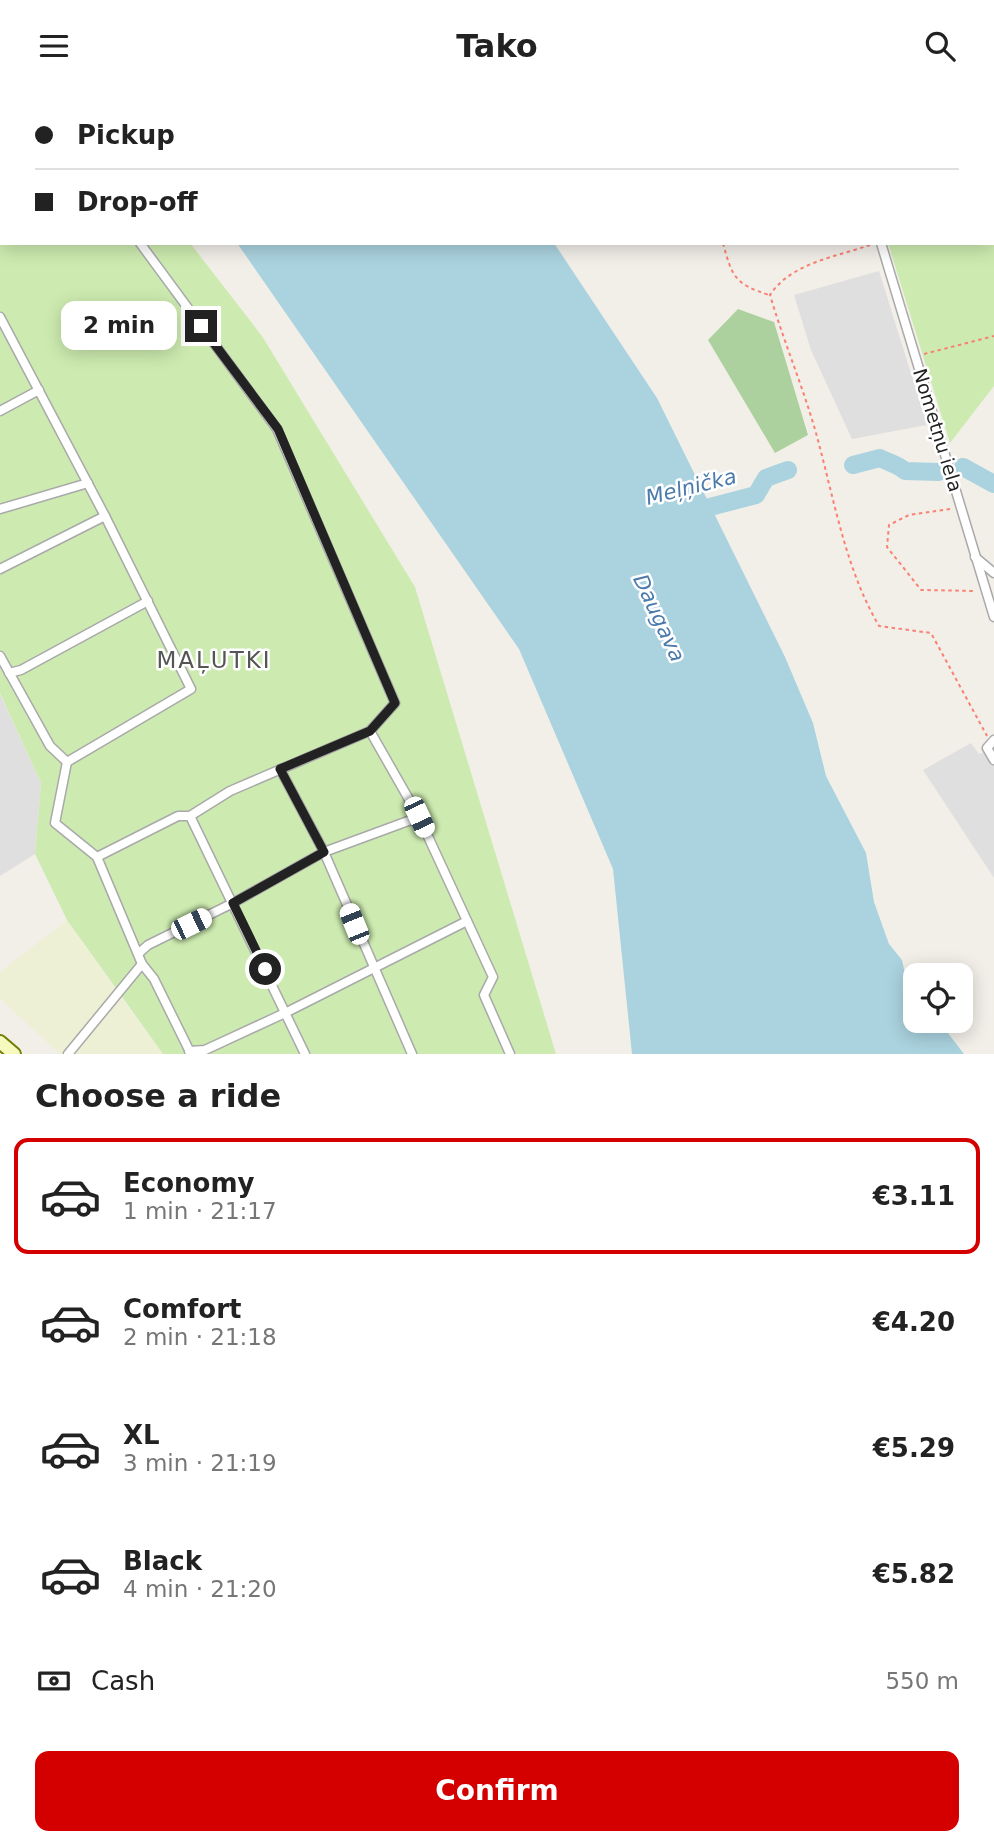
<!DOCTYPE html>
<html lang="en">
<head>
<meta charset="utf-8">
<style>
  body { margin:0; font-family:"DejaVu Sans",sans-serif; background:#f2f2f2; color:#222; height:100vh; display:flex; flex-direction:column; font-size:26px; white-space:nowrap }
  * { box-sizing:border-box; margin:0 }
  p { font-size:23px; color:#767676 }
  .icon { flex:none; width:38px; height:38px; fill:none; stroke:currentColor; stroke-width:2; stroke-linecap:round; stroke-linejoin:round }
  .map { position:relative; height:963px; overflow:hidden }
  .details { display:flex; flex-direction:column; background:#fff; flex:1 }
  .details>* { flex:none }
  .hud { position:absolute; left:0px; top:0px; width:994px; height:154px; box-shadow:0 4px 18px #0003; display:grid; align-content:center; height:154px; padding:0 35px; background:#fff }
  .fabs { position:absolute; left:903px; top:872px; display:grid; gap:14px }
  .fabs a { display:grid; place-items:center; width:70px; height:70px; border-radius:14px; background:#fff; box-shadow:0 4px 18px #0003; font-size:35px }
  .end { position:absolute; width:32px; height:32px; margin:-16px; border:9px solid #222; background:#fff; box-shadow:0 0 0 4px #fff }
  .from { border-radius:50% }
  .bubble { position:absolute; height:49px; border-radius:14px; background:#fff; box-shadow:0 4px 18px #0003; font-size:23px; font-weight:600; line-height:49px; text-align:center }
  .car { position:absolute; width:21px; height:42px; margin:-21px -10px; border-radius:9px; box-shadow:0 0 5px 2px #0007; background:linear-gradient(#fff 24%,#345 0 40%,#fff 0 76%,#345 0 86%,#fff 0) }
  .hud b { display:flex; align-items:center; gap:24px; height:66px; font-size:26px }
  .hud b+b { border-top:2px solid #e0e0e0 }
  .hud i { width:18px; height:18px; background:#222 }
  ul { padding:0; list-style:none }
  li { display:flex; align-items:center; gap:21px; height:116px; margin:0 14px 10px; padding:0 21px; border:4px solid transparent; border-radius:14px }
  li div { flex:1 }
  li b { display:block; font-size:26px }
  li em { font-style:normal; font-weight:600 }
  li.selected { border-color:#d40000 }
  li>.icon { width:63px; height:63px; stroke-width:1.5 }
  h2 { padding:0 35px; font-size:32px; line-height:84px }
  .pay { display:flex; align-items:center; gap:18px; height:77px; padding:0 35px; font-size:26px }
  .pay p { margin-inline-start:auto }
  .primary-button { display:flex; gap:14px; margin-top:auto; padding:14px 35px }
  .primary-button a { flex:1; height:80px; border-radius:14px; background:#d40000; color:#fff; font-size:28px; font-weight:600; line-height:80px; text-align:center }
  header { display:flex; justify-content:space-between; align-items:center; height:91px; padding:0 35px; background:#fff; font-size:32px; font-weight:600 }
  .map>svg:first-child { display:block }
  .residential { fill:#e0dfdf }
  .farmland { fill:#eef0d5 }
  .grass { fill:#cdebb0 }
  .forest { fill:#add19e }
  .water { fill:#aad3df }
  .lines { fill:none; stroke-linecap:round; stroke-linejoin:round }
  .river { stroke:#aad3df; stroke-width:18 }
  .street-casing { stroke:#a9a9a9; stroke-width:11 }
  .secondary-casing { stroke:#707d05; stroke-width:16 }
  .path { stroke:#fa8072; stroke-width:2; stroke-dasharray:3.5 3.5; stroke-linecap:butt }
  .street { stroke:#fff; stroke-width:8 }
  .secondary { stroke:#f7fabf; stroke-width:12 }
  .route { stroke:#222; stroke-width:9 }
  .labels { text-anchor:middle; stroke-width:5; stroke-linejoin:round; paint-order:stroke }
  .street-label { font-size:19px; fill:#222; stroke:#fff }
  .water-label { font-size:21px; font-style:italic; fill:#4a7aab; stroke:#fff }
  .quarter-label { font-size:23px; letter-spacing:2px; fill:#555; stroke:#fff }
</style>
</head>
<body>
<header><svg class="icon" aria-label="menu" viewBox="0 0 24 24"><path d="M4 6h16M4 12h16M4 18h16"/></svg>Tako<svg class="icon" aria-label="search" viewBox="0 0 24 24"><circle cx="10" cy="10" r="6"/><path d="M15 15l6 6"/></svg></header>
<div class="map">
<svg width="994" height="963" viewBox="0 0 994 963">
  <rect width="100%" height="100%" fill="#f2efe9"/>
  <!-- residential -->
  <g class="residential">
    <polygon points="879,180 927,334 852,348 811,259 794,204"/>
    <polygon points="0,603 41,692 35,763 0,785"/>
    <polygon points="971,652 979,663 994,657 994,787 923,679"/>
  </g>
  <!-- farmland -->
  <polygon class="farmland" points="67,829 120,905 163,963 60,963 0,908 0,881"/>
  <!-- grass -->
  <g class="grass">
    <polygon points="0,0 72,2 2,2 2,152 190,152 262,245 415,496 556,963 163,963 67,829 35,763 41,692 0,602"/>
    <polygon points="841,0 994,0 994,295 950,352 888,152 992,152 992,2"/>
  </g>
  <!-- forest -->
  <polygon class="forest" points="738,218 774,231 808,344 775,362 708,249"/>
  <!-- water -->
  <g class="water">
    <polygon points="131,0 456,0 456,2 132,2"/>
    <polygon points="237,152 554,152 657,307 785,566 813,632 826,685 866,762 874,811 889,853 902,869 906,888 915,900 915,929 938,929 964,963 632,963 613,778 519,558"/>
  </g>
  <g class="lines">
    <!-- river -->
    <g class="river">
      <path d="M853,374L880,367C889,372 897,373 905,380L939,381"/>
      <polyline points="963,376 994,393"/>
      <polyline points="687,422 756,404 766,387 788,379"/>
    </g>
    <!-- street casing -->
    <g class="street-casing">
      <g id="street">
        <polyline points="833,0 834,2"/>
        <polyline points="140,152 277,338 395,612 370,640 419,726 493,886 484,904 510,963"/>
        <polyline points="881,152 994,526"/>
        <polyline points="0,226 105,425 191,598 67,671"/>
        <polyline points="0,320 39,299"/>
        <polyline points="0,418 88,392"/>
        <polyline points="975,466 994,482"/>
        <polyline points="0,478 105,425"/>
        <polyline points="0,565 50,655 67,671 55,732 97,766 142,873 154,888 191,963"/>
        <polyline points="9,582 21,579 148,510"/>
        <polyline points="994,649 987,657 994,669"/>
        <polyline points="280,678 324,761 412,963"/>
        <polyline points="190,725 305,963"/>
        <polyline points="97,766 178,725 190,725 230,700 370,640"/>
        <polyline points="139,862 148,854 233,812 324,761 419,726"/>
        <polyline points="189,960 205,959 285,922 467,830"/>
        <polyline points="68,963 142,873"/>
      </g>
    </g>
    <!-- secondary casing -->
    <g class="secondary-casing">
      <polyline id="secondary" points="0,951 14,963"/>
    </g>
    <!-- path -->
    <g class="path">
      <polyline points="666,0 667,2"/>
      <polyline points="992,92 994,96"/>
      <path d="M723,152C732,186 735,193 769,204"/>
      <path d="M870,154C835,166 791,172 770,204C785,255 807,305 820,357C836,418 847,480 879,535L931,542L987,645"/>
      <polyline points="924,263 994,245"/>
      <polyline points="950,418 909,424 889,434 887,456 921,499 976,500"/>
    </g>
    <!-- street -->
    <use href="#street" class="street"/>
    <!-- secondary -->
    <use href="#secondary" class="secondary"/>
  </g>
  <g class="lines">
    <!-- route -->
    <polyline class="route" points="201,235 278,338 395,612 370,640 280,678 324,761 233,812 265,878"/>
  </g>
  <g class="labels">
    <!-- street labels -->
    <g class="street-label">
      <text transform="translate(938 339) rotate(73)" y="7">Nometņu iela</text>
    </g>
    <!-- water labels -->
    <g class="water-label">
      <text transform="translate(691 396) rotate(-14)" y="7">Meļņička</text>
      <text transform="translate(659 527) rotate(65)" y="7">Daugava</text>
    </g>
    <!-- quarter labels -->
    <g class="quarter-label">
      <text x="214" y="577">MAĻUTKI</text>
    </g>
  </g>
</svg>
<div class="fabs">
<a><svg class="icon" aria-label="locate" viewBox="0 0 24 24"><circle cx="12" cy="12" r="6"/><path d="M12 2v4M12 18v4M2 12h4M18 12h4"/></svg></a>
</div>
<i class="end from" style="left:265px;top:878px"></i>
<i class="end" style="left:201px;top:235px"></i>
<div class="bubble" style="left:61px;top:210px;width:116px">2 min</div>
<i class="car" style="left:419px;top:726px;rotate:155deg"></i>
<i class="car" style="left:191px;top:833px;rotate:64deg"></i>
<i class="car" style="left:354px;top:833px;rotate:338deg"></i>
<div class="hud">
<b><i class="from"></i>Pickup</b>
<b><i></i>Drop-off</b>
</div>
</div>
<section class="details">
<h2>Choose a ride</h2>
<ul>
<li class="selected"><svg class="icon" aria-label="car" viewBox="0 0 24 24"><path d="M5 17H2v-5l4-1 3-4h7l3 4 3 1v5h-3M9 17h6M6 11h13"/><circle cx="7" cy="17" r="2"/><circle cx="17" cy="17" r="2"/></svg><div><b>Economy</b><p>1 min · 21:17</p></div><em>€3.11</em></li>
<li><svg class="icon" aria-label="car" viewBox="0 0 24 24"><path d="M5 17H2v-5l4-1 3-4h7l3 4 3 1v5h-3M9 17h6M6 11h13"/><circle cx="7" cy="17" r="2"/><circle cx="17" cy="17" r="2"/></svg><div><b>Comfort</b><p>2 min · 21:18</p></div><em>€4.20</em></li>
<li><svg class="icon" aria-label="car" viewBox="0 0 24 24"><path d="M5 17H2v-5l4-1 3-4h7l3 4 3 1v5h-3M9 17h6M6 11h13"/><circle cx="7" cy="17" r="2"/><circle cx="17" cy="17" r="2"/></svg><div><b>XL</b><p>3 min · 21:19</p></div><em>€5.29</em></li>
<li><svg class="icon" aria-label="car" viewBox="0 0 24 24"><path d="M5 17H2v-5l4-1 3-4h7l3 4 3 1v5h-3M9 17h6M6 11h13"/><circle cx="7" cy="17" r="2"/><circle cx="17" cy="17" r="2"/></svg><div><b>Black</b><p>4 min · 21:20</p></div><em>€5.82</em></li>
</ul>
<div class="pay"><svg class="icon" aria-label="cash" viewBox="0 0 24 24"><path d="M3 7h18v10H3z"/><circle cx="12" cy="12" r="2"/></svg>Cash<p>550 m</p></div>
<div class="primary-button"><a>Confirm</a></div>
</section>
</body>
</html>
